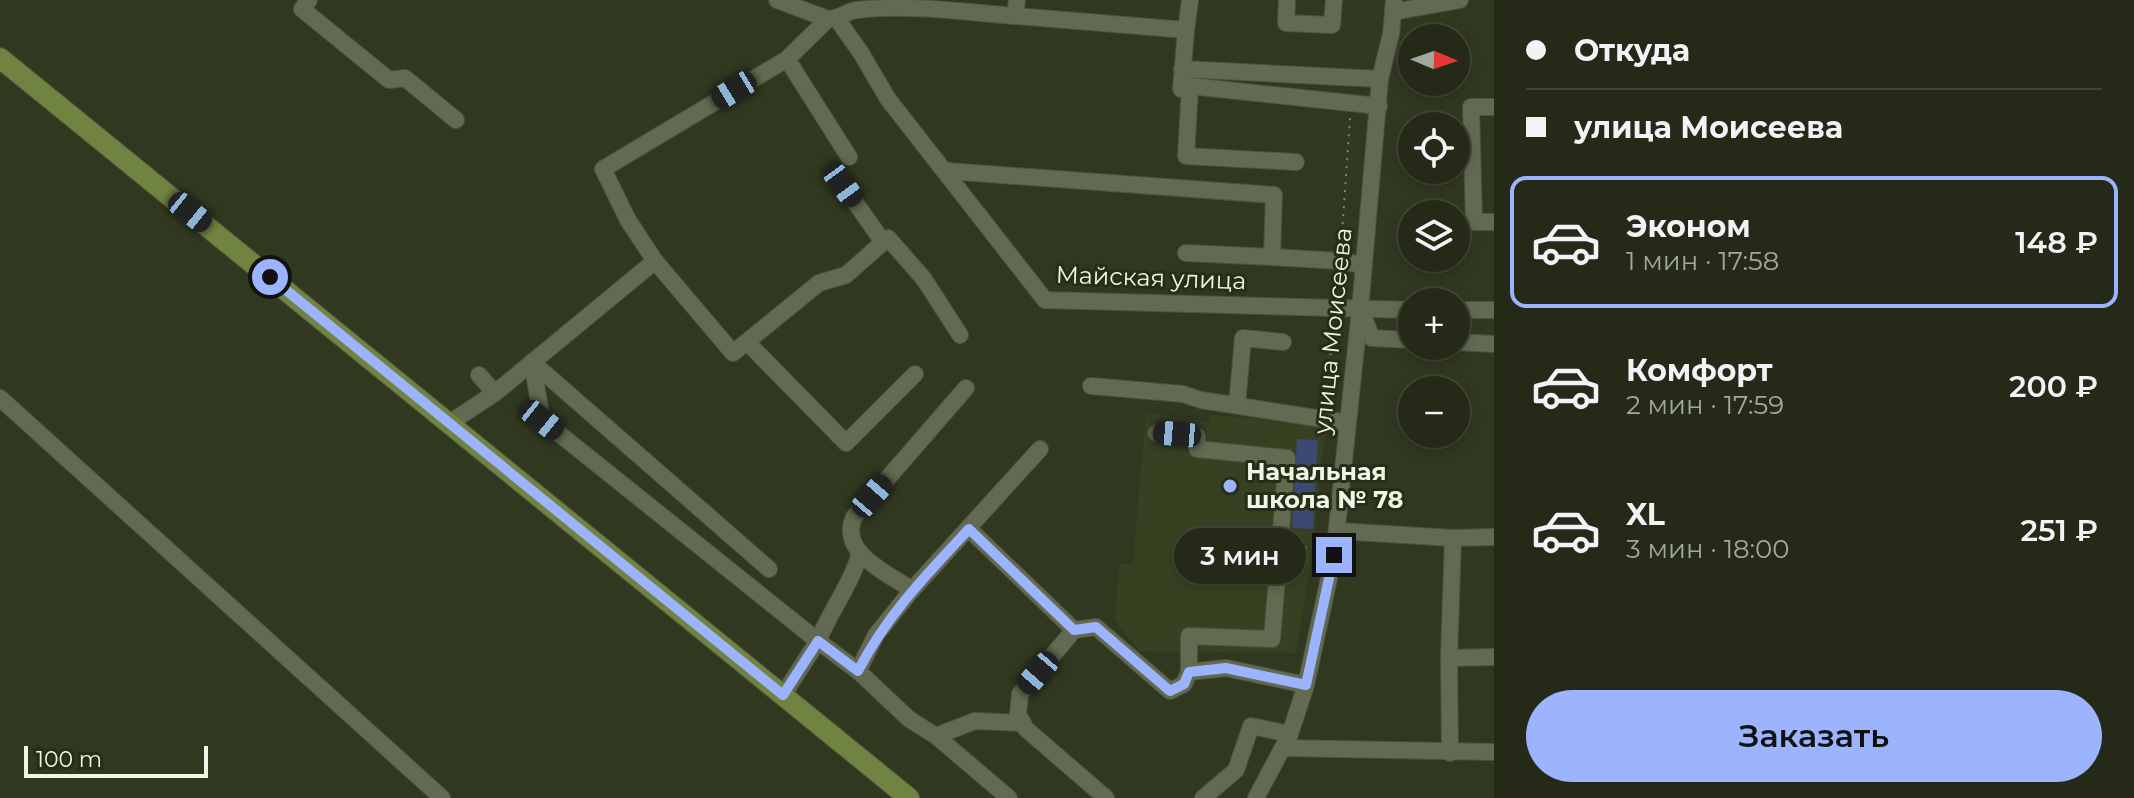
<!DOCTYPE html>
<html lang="ru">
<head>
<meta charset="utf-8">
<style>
  body { margin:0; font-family:Montserrat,sans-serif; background:#2d3221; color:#f1f3f6; height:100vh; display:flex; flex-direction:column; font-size:30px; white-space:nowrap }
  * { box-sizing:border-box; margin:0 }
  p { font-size:26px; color:#a3a7a2 }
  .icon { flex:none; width:44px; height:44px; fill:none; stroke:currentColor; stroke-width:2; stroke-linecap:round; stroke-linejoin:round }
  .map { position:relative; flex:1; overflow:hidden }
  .details { display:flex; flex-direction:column; background:#252a18; width:640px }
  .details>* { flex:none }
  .banner { display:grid; align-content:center; height:176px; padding:0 32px; background:#252a18 }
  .needle { width:52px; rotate:92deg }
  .fabs { position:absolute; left:1398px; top:24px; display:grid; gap:16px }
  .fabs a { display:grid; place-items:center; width:72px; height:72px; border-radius:50%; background:#252a18; box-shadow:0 4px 12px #0003,0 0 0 2px #424637; font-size:40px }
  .scale { position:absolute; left:24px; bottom:20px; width:184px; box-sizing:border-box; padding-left:8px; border:4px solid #f0f6e7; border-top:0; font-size:22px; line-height:28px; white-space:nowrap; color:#f0f6e7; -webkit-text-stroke:6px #272e17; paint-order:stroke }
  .end { position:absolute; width:36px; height:36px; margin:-18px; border:10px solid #9cb4fd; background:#111; box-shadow:0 0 0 4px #111 }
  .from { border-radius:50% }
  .bubble { position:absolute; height:56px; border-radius:28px; background:#252a18; box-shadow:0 4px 12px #0003,0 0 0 2px #424637; font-size:26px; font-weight:600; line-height:56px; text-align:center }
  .car { position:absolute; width:24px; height:48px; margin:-24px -12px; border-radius:10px; box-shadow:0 0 6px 2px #0007; background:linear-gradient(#222 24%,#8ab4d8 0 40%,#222 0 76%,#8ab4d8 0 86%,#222 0) }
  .banner b { display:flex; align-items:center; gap:28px; height:76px; font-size:30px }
  .banner b+b { border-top:2px solid #424637 }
  .banner i { width:20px; height:20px; background:#f1f3f6 }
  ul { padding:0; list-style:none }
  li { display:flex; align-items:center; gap:24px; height:132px; margin:0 16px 12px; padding:0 16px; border:4px solid transparent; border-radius:16px }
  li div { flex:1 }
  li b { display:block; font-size:30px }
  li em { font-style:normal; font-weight:600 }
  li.on { border-color:#9cb4fd }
  li>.icon { width:72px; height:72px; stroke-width:1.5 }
  .action { display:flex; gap:16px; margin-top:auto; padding:16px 32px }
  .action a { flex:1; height:92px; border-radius:48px; background:#9cb4fd; color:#111; font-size:32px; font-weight:600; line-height:92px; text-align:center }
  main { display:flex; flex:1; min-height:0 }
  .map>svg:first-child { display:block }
  .built { fill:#374122 }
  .green { fill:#3c4972 }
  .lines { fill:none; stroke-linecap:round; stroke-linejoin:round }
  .minor-casing { stroke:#4d533e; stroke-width:18 }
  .major-casing { stroke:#4d533e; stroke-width:22 }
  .path { stroke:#808772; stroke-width:2; stroke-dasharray:2 6; stroke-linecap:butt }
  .minor { stroke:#626b51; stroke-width:16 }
  .major { stroke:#708340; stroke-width:20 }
  .route { stroke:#9cb4fd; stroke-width:10 }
  .poi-dot { fill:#9cb4fd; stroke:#272e17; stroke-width:3 }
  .labels { text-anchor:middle; stroke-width:6; stroke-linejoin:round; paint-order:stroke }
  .street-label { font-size:24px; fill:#f0f6e7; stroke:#272e17 }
  .poi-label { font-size:24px; font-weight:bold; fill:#f0f6e7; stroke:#272e17; text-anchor:start }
</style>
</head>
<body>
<main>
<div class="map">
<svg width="1494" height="798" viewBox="0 0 1494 798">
  <rect width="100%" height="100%" fill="#313820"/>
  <!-- built -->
  <polygon class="built" points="1146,413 1209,422 1210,415 1326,424 1313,547 1296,653 1139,651 1115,619 1119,564 1133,564"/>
  <!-- green -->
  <polygon class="green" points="1297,439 1318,440 1313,529 1292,528"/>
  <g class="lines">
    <!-- minor casing -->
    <g class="minor-casing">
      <g id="minor">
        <polyline points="309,0 302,9 389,80 405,78 456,120"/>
        <path d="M777,0L828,19C839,19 847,11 857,10C909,4 963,12 1015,16"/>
        <polyline points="1017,0 1015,16 1186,30 1190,0"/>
        <polyline points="1287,0 1286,23 1332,25 1334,0"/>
        <polyline points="1393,12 1460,0"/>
        <polyline points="837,19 861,53 888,99 1045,300 1412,310"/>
        <polyline points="1186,30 1181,89 1190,86 1379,106"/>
        <polyline points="787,59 828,19"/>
        <polyline points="1182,69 1380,79"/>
        <polyline points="1190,86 1186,156 1296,162"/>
        <polyline points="1494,107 1471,107 1474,222 1494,222"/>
        <polyline points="947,171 1274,195 1272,257 1186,253"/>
        <polyline points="843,185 883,242"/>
        <polyline points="1272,257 1340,261 1364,265"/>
        <polyline points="655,261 628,220 603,169 787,59 849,157"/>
        <polyline points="1456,310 1494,310"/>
        <polyline points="1361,311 1372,338 1412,340"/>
        <polyline points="747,342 846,443 915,374"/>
        <polyline points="1456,342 1494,344"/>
        <polyline points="479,375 495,393"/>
        <polyline points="1091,386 1183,394 1201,400 1348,423"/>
        <polyline points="0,398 442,798"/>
        <polyline points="1237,405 1243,338 1283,342"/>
        <polyline points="448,424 495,393 655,261 733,353 819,283 846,275 888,238 924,279 960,335"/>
        <polyline points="1156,433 1197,436 1197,449 1287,458 1272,639 1189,636 1189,672"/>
        <polyline points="969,529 1074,630 1096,627 1170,691 1184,684 1189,672 1226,668 1306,685"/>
        <polyline points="1338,531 1453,538 1494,537"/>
        <path d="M860,553C851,585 830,611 818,641L858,671L876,635L912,590L1040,449"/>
        <polyline points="769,569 532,362 542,420 818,641 783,695"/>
        <path d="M912,590C888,573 838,553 854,517L966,388"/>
        <polyline points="1074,630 1020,694 1018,714 1026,729 1106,798"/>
        <polyline points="1449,658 1494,657"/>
        <polyline points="858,671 909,719 936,736 1009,798"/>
        <polyline points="936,736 975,721 1023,723"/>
        <polyline points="1284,748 1494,752"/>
        <polyline points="1450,753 1449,658 1453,538"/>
        <polyline points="1203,798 1236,770 1251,726 1290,734"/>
        <polyline points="1256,798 1290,734 1306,685 1334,555 1360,310 1380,79 1391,34 1394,0"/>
      </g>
    </g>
    <!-- major casing -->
    <g class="major-casing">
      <polyline id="major" points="0,58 909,798"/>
    </g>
    <!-- path -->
    <g class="path">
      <polyline points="1341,248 1350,118"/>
      <polyline points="1336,291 1338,274"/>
      <polyline points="1327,403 1333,322"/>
      <polyline points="1294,541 1308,547 1294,549"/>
    </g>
    <!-- minor -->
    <use href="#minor" class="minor"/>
    <!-- major -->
    <use href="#major" class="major"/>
  </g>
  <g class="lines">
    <!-- route -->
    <path class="route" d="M270,277L783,695L818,641L858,671C887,615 926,575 969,529L1074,630L1096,627L1170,691L1184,684L1189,672L1226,668L1306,685L1334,555"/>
  </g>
  <!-- markers -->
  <circle class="poi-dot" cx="1230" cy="486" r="8"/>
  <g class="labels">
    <!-- street labels -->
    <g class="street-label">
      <text transform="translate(1151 278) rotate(2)" y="8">Майская улица</text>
      <text transform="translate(1333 331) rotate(-84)" y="8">улица Моисеева</text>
    </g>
    <!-- poi labels -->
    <g class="poi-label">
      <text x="1246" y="480">Начальная<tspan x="1246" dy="28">школа № 78</tspan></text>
    </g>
  </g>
</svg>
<div class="fabs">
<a><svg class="needle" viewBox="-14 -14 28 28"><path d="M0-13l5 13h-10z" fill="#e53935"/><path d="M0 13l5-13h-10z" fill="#a3a7a2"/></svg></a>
<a><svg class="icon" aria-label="locate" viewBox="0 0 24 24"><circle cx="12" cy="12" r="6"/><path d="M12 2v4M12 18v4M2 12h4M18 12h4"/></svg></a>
<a><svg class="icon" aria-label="layers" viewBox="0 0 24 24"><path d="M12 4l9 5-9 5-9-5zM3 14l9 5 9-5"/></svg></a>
<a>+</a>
<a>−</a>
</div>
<div class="scale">100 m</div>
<i class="end from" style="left:270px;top:277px"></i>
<i class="end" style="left:1334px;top:555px"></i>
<div class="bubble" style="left:1174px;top:528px;width:132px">3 мин</div>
<i class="car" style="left:734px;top:90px;rotate:239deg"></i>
<i class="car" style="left:843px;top:185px;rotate:144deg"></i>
<i class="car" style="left:190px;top:212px;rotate:129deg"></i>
<i class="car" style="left:542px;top:420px;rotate:129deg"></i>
<i class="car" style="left:1177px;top:434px;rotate:275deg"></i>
<i class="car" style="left:872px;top:496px;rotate:41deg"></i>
<i class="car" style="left:1038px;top:673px;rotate:221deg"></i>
</div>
<section class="details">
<div class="banner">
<b><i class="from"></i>Откуда</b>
<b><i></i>улица Моисеева</b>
</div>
<ul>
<li class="on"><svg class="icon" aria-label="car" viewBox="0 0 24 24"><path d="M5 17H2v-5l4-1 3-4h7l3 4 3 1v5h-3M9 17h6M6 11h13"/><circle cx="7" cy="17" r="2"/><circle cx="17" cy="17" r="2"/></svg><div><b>Эконом</b><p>1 мин · 17:58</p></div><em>148 ₽</em></li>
<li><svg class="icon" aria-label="car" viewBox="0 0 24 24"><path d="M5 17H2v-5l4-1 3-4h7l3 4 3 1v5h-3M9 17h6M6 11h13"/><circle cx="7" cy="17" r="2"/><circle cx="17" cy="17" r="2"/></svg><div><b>Комфорт</b><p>2 мин · 17:59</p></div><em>200 ₽</em></li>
<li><svg class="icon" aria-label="car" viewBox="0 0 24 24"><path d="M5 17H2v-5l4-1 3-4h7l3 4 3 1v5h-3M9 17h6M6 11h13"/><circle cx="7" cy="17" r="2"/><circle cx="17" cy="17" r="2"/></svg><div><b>XL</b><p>3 мин · 18:00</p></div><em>251 ₽</em></li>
</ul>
<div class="action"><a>Заказать</a></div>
</section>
</main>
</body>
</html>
